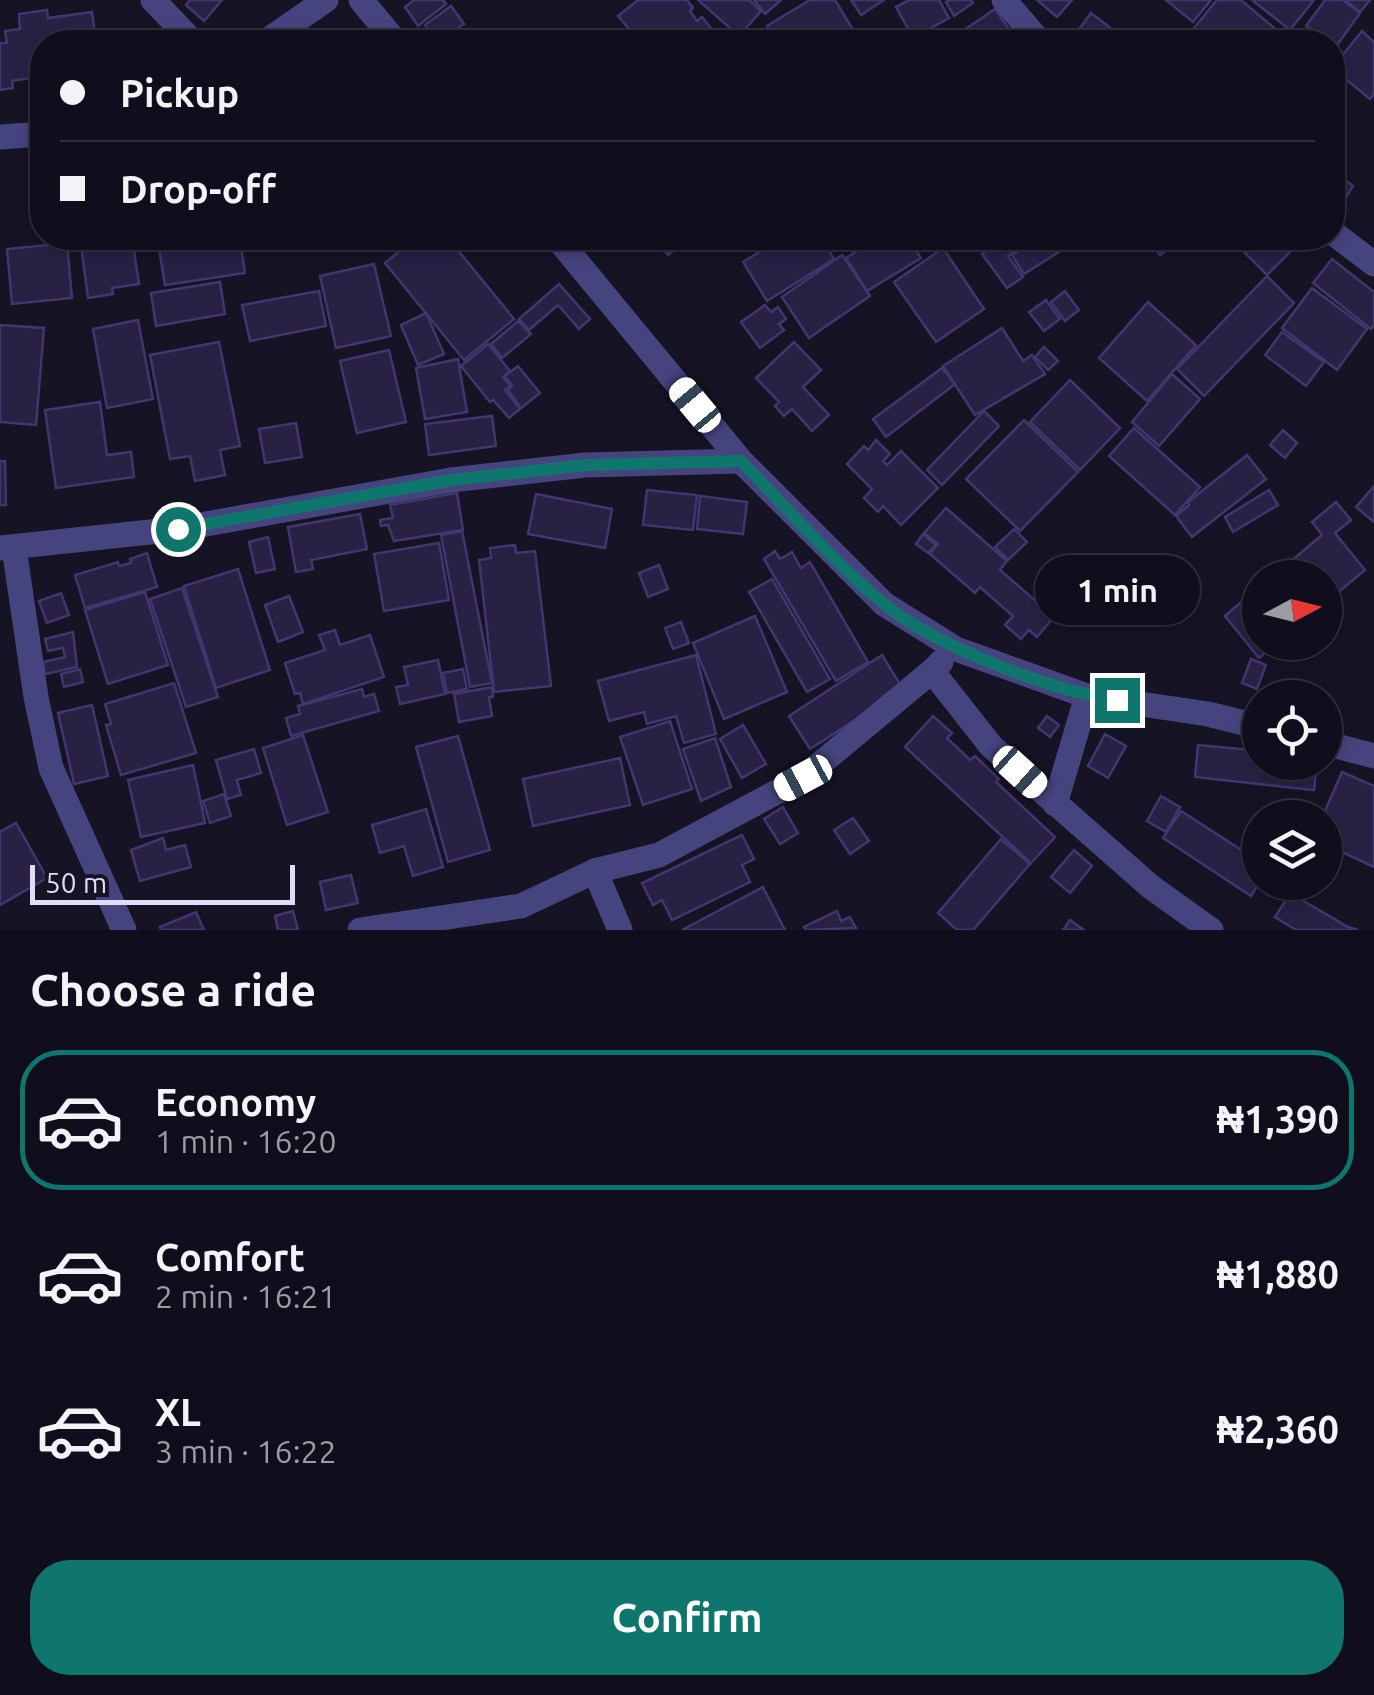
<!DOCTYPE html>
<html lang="en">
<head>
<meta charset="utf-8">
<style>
  body { margin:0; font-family:Ubuntu,sans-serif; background:#1e1c29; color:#f1f3f6; height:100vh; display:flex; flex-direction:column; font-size:38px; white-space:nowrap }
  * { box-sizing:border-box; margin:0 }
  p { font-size:32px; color:#9c9ca3 }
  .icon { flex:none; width:55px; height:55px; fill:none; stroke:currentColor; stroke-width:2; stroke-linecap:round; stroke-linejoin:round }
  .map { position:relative; height:930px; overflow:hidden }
  .panel { display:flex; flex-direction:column; background:#100e1c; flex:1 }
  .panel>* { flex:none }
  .top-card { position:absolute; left:30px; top:30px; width:1315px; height:220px; border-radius:40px; box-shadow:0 5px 15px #0003,0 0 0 2px #302e3b; display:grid; align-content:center; height:220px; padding:0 30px; background:#100e1c }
  .needle { width:65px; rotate:83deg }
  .controls { position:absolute; left:1242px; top:560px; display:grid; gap:20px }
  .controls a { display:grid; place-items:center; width:100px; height:100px; border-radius:50%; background:#100e1c; box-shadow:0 5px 15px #0003,0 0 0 2px #302e3b; font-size:50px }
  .scale { position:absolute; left:30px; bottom:25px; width:265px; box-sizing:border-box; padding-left:10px; border:5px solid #dfdcfa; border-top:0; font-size:28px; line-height:35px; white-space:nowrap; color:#dfdcfa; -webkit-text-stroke:8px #161325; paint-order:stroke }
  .end { position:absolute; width:45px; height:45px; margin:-22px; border:12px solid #0f766e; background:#fff; box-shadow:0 0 0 5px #fff }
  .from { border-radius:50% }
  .bubble { position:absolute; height:70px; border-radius:35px; background:#100e1c; box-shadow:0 5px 15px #0003,0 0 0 2px #302e3b; font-size:32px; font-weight:600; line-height:70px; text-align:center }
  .car { position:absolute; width:30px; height:60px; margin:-30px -15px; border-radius:12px; box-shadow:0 0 8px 2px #0007; background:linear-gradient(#fff 24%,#345 0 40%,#fff 0 76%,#345 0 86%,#fff 0) }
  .top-card b { display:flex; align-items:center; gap:35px; height:95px; font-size:38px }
  .top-card b+b { border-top:2px solid #302e3b }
  .top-card i { width:25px; height:25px; background:#f1f3f6 }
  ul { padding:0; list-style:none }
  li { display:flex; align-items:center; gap:30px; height:140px; margin:0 20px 15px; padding:0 10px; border:5px solid transparent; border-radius:40px }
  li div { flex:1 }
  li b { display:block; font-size:38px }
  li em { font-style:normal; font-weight:600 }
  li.on { border-color:#0f766e }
  li>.icon { width:90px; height:90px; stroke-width:1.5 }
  h2 { padding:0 30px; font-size:45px; line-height:120px }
  .action { display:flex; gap:20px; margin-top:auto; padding:20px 30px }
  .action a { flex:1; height:115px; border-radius:40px; background:#0f766e; color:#fff; font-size:40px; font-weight:600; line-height:115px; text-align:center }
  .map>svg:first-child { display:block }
  .building { fill:#282144; stroke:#41366d; stroke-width:2.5 }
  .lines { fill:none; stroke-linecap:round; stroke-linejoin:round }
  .minor { stroke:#46447e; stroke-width:25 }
  .route { stroke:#0f766e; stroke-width:12 }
</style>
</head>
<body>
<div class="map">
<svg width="1374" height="930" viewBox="0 0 1374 930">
  <rect width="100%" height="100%" fill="#161325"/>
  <!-- building -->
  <g class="building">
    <polygon points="190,0 222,0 204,21 186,5"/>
    <polygon points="414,0 443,0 446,4 418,26 405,7"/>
    <polygon points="638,0 687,0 693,8 690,11 697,21 702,17 722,42 640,42 618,16"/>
    <polygon points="698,0 749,0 761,11 739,36"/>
    <polygon points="754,0 781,0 765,14"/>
    <polygon points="810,0 835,0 852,28 826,42 777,42 767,26"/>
    <polygon points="851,0 884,0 861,15"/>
    <polygon points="909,0 939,0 949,18 913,38 896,7"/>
    <polygon points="950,0 971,0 973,3 954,16 946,2"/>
    <polygon points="1037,0 1072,0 1057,17"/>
    <polygon points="1166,0 1211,0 1193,22"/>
    <polygon points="1217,0 1241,0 1286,38 1282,42 1201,42 1190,33"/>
    <polygon points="1252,0 1314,0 1290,30"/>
    <polygon points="1325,0 1343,0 1360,13 1335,48 1332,42 1306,26"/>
    <polygon points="1345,0 1370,0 1360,12"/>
    <polygon points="451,6 464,24 458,28 469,42 438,42 425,25"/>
    <polygon points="995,9 1018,42 968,42 961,32"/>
    <polygon points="47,10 48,18 92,12 95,34 117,31 119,38 124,37 125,42 42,42 42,76 12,81 13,88 0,90 0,43 7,43 5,31 20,29 19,14"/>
    <polygon points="1091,13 1126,40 1124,42 1099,42 1080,28"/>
    <polygon points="1362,31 1374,42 1374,94 1370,99 1332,68"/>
    <polygon points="42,150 42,196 36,197 31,151"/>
    <polygon points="1340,176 1353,186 1345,199 1332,190"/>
    <polygon points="80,238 132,238 139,284 112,288 113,294 88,298"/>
    <polygon points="149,238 175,238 151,245"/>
    <polygon points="192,238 240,238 245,273 165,285 158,243"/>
    <polygon points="416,238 448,238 514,319 464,360 385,263"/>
    <polygon points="653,238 690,238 668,255"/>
    <polygon points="782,238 821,238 834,259 767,301 743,262"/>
    <polygon points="878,238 908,238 921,258 867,291 846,258"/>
    <polygon points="1041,238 1070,238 1073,243 1024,274 1012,255"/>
    <polygon points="1146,238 1183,238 1160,255"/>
    <polygon points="1242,238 1275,238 1290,252 1267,275 1236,244"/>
    <polygon points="1005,239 1014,252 1008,256 1023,277 1007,288 982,254"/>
    <polygon points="67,243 72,298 12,304 7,249"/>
    <polygon points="943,248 984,309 936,342 894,282"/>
    <polygon points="842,255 870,296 809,338 782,297"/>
    <polygon points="1332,259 1374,292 1374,325 1371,329 1313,283"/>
    <polygon points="374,264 391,336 336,348 320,276"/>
    <polygon points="1267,276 1294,303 1204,396 1177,369"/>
    <polygon points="220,282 225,314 156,326 151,293"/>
    <polygon points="559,284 590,319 579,329 558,305 529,330 519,319"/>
    <polygon points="1312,288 1367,329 1337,370 1282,328"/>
    <polygon points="319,291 326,326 250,341 242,305"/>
    <polygon points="1065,291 1079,310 1065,321 1051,302"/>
    <polygon points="1046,300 1060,319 1044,331 1029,312"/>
    <polygon points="1148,302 1196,345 1147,401 1099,358"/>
    <polygon points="765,305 771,312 778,307 786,319 779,324 784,330 760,348 741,322"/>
    <polygon points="426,313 444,354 418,365 401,325"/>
    <polygon points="138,320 153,399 107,408 93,329"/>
    <polygon points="518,321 531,334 502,358 491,344"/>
    <polygon points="0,325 44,328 36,425 0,422"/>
    <polygon points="1002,328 1023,361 1032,355 1045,374 975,415 943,366"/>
    <polygon points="1282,332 1324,362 1306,386 1265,355"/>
    <polygon points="219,342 240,446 220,450 225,475 195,481 190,456 170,459 150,355"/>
    <polygon points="794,342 821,370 803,387 829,415 812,431 792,409 784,416 775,406 779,402 756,378"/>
    <polygon points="488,344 510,371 503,377 510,386 505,390 520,409 509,418 493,400 490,402 461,366"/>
    <polygon points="1044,347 1058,361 1048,370 1035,357"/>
    <polygon points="389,350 406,422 357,433 340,361"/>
    <polygon points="458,359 467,412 425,419 416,368"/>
    <polygon points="518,366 540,393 521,408 508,390 512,386 505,376"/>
    <polygon points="942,368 955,384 886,437 873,419"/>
    <polygon points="1172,374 1200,399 1159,446 1132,422"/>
    <polygon points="1070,380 1120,428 1080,470 1030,422"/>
    <polygon points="100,402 107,455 131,452 134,477 56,488 45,410"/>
    <polygon points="984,411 999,426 942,485 927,470"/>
    <polygon points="492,416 496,446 429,455 425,424"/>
    <polygon points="1024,420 1078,472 1020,531 966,479"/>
    <polygon points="296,423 302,457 265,463 259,429"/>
    <polygon points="1134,428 1200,487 1175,515 1109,456"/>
    <polygon points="1283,430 1297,443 1285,458 1270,445"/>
    <polygon points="876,440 890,454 883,461 887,465 901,451 938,488 901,525 883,506 878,512 864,498 872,489 847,464 864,446 868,450"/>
    <polygon points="1247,455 1266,479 1192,537 1176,516 1189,505 1188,502"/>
    <polygon points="0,461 5,461 6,505 0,505"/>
    <polygon points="1374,486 1374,522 1356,507"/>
    <polygon points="647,490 697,495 693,530 643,525"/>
    <polygon points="1269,490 1278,505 1233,532 1225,517"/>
    <polygon points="457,493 463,530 394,541 388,525 381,526 380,520 393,518 390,505"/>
    <polygon points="536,494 612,509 605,548 528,534"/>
    <polygon points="700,496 747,502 743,534 697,529"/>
    <polygon points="1336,502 1351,520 1335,533 1365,570 1325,603 1325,578 1271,578 1322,535 1312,522"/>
    <polygon points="946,508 1007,561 1000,570 1054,617 1037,637 1029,630 1021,639 1005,625 1013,616 980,587 975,593 930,554 938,544 924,533"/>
    <polygon points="360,514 367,549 311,560 313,569 296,572 288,527"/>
    <polygon points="1014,529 1027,542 1008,560 995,547"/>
    <polygon points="462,531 492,683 470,687 441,535"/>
    <polygon points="923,534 936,545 928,553 916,544"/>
    <polygon points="268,537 275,569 256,573 249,542"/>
    <polygon points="439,543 449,600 384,611 374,554"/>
    <polygon points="515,545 516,553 535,551 551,686 494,692 479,560 491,558 490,548"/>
    <polygon points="775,551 780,559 792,552 801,568 810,562 868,662 836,681 764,559"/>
    <polygon points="147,553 157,587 85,608 75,575 118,562 119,566 131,563 130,559"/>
    <polygon points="659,565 668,589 648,597 639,573"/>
    <polygon points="238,569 270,670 216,688 184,586"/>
    <polygon points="772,579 830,679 807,692 749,592"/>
    <polygon points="1260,586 1260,642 1278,642 1259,658 1225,616"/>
    <polygon points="182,588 218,697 186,707 150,599"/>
    <polygon points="145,592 168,665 108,684 85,610"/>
    <polygon points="61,593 69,615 47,623 39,601"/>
    <polygon points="289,596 303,632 278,642 265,605"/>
    <polygon points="755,616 787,692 724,719 693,643"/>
    <polygon points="681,622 689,643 673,649 665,628"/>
    <polygon points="335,630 340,645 370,635 384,677 303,704 300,693 295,694 285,663 325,650 319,635"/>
    <polygon points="73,632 77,667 45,674 43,662 65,657 63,648 48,651 45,639"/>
    <polygon points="696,655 716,734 684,743 676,716 647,724 644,712 609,721 598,681"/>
    <polygon points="882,655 903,689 810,749 789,716"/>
    <polygon points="1251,659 1266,665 1257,689 1242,683"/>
    <polygon points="438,660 445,694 400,704 396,687 408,685 404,667"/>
    <polygon points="80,669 83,682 64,687 61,674"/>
    <polygon points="463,669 467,689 447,693 443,673"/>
    <polygon points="174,683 196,753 121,775 106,725 111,724 105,704"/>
    <polygon points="492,687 493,697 489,697 492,716 459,722 454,694"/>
    <polygon points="362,689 364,697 374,694 379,711 291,736 286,718 300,714 298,706"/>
    <polygon points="92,705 108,776 74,784 58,713"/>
    <polygon points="933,716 952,733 947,738 970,760 975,756 999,779 996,782 1055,837 1031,863 905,747"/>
    <polygon points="1047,716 1059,725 1050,737 1038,728"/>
    <polygon points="670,721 692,789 643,805 620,737"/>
    <polygon points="743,725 766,764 742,778 720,739"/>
    <polygon points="1105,734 1126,746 1108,778 1088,766"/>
    <polygon points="303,735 328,812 287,825 263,748"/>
    <polygon points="458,736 490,850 448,862 416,747"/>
    <polygon points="715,738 731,787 701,801 683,749"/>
    <polygon points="1198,745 1260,751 1260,762 1317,762 1314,790 1195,777"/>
    <polygon points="254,749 261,773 237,780 241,795 227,799 216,760"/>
    <polygon points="620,758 630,805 533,826 523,779"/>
    <polygon points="193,765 205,823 141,837 128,780"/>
    <polygon points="1342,772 1374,786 1374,867 1325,844 1325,818 1322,818"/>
    <polygon points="224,794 231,816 210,823 203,801"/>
    <polygon points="1161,796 1180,807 1166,832 1147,821"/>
    <polygon points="783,807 798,833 780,844 764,819"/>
    <polygon points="426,809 443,867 413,876 404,846 380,853 372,825"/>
    <polygon points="1181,811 1260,862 1260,882 1251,896 1163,838"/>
    <polygon points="853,818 869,841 850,854 834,830"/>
    <polygon points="16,823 47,878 0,905 0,832"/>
    <polygon points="742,835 754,859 742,865 750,882 672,920 662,900 653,905 642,883"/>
    <polygon points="163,838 166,850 185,845 191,867 140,881 131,850"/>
    <polygon points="1001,839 1030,864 973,930 957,930 938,913"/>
    <polygon points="1074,850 1092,866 1070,893 1051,877"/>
    <polygon points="351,875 358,903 326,910 320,882"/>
    <polygon points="763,887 785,930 682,930"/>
    <polygon points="1290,893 1348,927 1358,930 1296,930 1275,917"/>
    <polygon points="293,911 298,930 278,930 275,916"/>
    <polygon points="837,911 841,921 850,917 856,928 806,930 804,927"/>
    <polygon points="196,912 204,930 161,930 160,927"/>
    <polygon points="1070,920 1084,930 1063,930"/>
  </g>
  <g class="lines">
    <!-- minor -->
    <g class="minor">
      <polyline points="153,0 193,42"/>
      <polyline points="361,0 396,42"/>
      <polyline points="1004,0 1040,42"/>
      <polyline points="265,42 326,0"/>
      <polyline points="0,137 42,134"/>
      <polyline points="1332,232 1374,264"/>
      <polyline points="557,238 741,461 884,604 956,649 1087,696 1208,714 1260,727"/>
      <polyline points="0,548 178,529 451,480 585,465 741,461"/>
      <polyline points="14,548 36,697 51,768 124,930"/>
      <polyline points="941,662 932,671 991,746 1020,772 1151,887 1211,930"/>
      <polyline points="1325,743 1374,756"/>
      <polyline points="1055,804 1087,696"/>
      <polyline points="595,871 620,930"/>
      <polyline points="360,930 521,906 595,871 659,855 803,778 932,671"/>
    </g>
  </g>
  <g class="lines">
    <!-- route -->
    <path class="route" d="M178,529L451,480L586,465L741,461C786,507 834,563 883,603C937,647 1049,690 1117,700"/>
  </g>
</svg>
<div class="controls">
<a><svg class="needle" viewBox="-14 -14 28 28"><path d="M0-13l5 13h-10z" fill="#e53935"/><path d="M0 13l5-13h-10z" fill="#9c9ca3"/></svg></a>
<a><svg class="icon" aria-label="locate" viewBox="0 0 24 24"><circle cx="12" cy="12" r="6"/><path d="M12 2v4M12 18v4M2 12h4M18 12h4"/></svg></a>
<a><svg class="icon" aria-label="layers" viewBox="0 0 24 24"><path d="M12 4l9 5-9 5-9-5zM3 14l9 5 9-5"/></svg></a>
</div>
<div class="scale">50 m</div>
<i class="end from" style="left:178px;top:529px"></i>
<i class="end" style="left:1117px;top:700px"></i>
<div class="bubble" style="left:1035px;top:555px;width:165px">1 min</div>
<i class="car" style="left:695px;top:405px;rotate:320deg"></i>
<i class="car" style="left:1020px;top:772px;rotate:132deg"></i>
<i class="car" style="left:803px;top:778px;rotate:242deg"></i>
<div class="top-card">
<b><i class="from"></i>Pickup</b>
<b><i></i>Drop-off</b>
</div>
</div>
<section class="panel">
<h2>Choose a ride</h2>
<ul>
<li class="on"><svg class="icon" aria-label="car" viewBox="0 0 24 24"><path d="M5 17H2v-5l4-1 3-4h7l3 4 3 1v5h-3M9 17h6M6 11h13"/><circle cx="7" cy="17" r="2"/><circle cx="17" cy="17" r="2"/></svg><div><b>Economy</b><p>1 min · 16:20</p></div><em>₦1,390</em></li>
<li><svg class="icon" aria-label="car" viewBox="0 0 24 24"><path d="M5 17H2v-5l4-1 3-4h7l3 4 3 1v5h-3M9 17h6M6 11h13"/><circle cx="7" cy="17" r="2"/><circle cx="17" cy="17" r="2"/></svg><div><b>Comfort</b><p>2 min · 16:21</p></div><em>₦1,880</em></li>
<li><svg class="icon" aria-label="car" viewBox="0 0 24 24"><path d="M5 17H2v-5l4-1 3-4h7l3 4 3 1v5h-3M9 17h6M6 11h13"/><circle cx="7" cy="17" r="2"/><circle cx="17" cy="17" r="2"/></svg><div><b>XL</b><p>3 min · 16:22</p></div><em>₦2,360</em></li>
</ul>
<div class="action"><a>Confirm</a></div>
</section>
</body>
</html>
